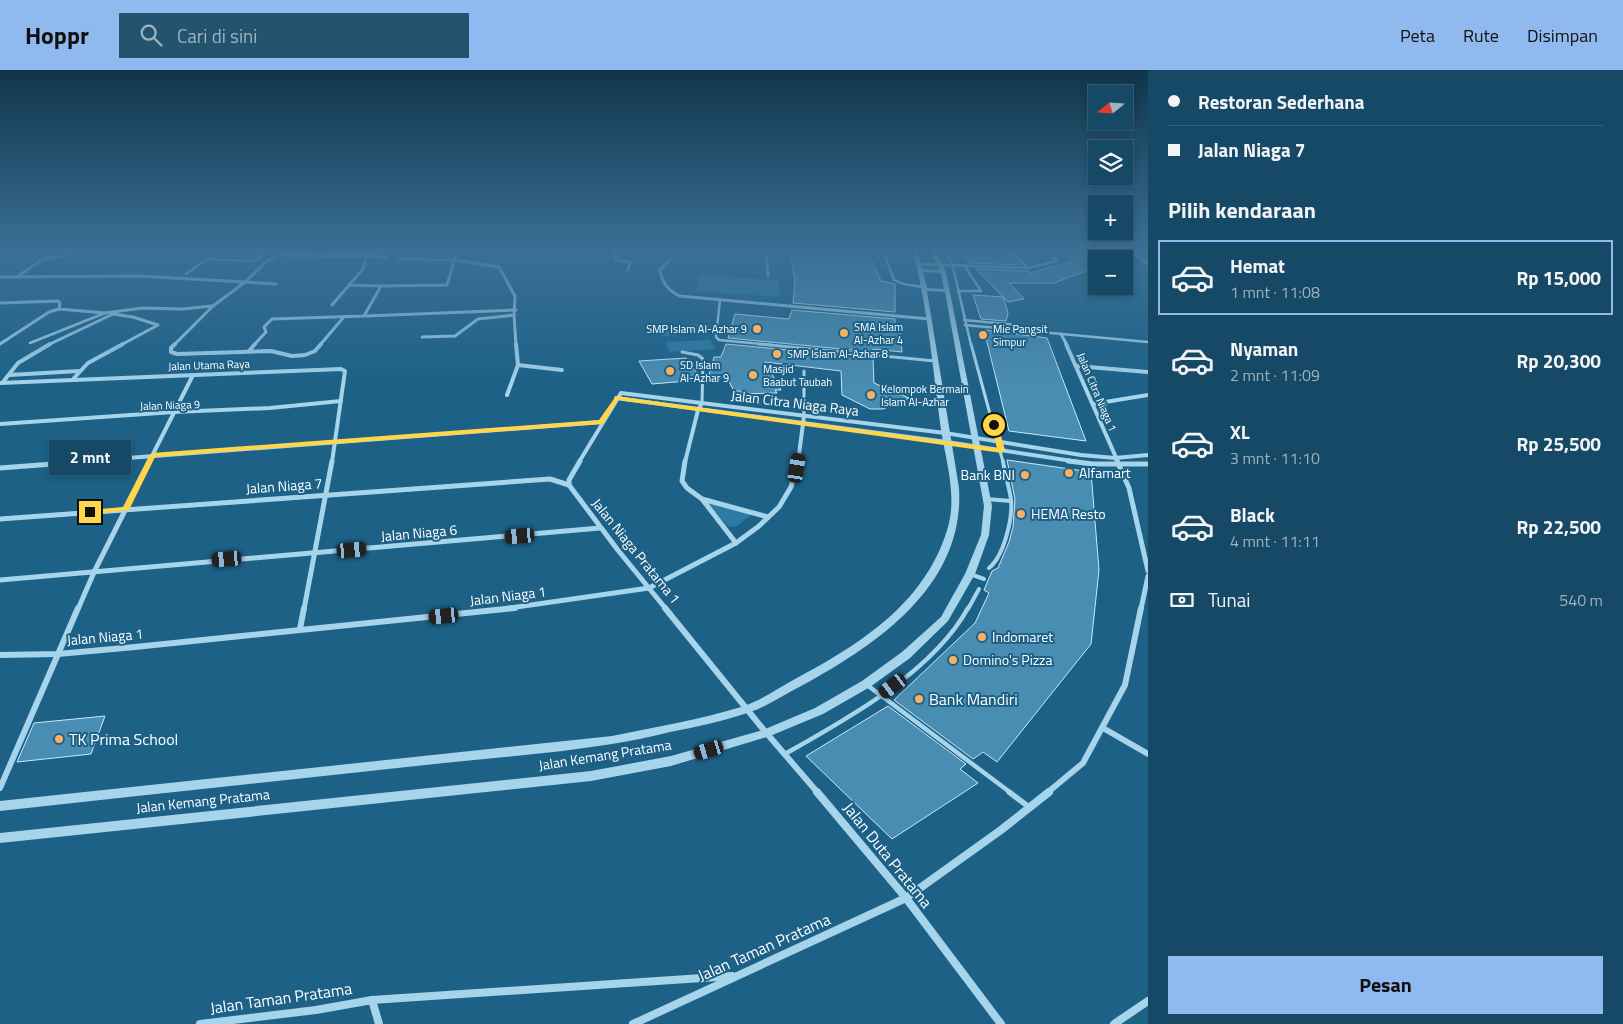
<!DOCTYPE html>
<html lang="id">
<head>
<meta charset="utf-8">
<style>
  body { margin:0; font-family:"Titillium Web",sans-serif; background:#23536e; color:#f1f3f6; height:100vh; display:flex; flex-direction:column; font-size:19px; white-space:nowrap }
  * { box-sizing:border-box; margin:0 }
  p { font-size:16px; color:#9eb2bf }
  .icon { flex:none; width:28px; height:28px; fill:none; stroke:currentColor; stroke-width:2; stroke-linecap:round; stroke-linejoin:round }
  .map { position:relative; flex:1; overflow:hidden }
  .panel { display:flex; flex-direction:column; background:#164965; width:475px }
  .panel>* { flex:none }
  .hud { display:grid; align-content:center; height:110px; padding:0 20px; background:#164965 }
  .needle { width:32px; rotate:252deg }
  .tools { position:absolute; left:1088px; top:15px; display:grid; gap:10px }
  .tools a { display:grid; place-items:center; width:45px; height:45px; border-radius:0px; background:#164965; box-shadow:0 2px 8px #0003,0 0 0 1px #356179; font-size:25px }
  .end { position:absolute; width:22px; height:22px; margin:-11px; border:6px solid #ffd54a; background:#111; box-shadow:0 0 0 2px #111 }
  .from { border-radius:50% }
  .bubble { position:absolute; height:35px; border-radius:0px; background:#164965; box-shadow:0 2px 8px #0003,0 0 0 1px #356179; font-size:16px; font-weight:700; line-height:35px; text-align:center }
  .car { position:absolute; width:15px; height:30px; margin:-15px -8px; border-radius:6px; box-shadow:0 0 4px 1px #0007; background:linear-gradient(#222 24%,#8ab4d8 0 40%,#222 0 76%,#8ab4d8 0 86%,#222 0) }
  .hud b { display:flex; align-items:center; gap:18px; height:48px; font-size:19px }
  .hud b+b { border-top:1px solid #356179 }
  .hud i { width:12px; height:12px; background:#f1f3f6 }
  ul { padding:0; list-style:none }
  li { display:flex; align-items:center; gap:15px; height:75px; margin:0 10px 8px; padding:0 10px; border:2px solid transparent; border-radius:0px }
  li div { flex:1 }
  li b { display:block; font-size:19px }
  li em { font-style:normal; font-weight:700 }
  li.active { border-color:#90b9f0 }
  li>.icon { width:45px; height:45px; stroke-width:1.5 }
  h2 { padding:0 20px; font-size:22px; line-height:60px }
  .pay { display:flex; align-items:center; gap:12px; height:55px; padding:0 20px; font-size:19px }
  .pay p { margin-inline-start:auto }
  .primary-button { display:flex; gap:10px; margin-top:auto; padding:10px 20px }
  .primary-button a { flex:1; height:58px; border-radius:0px; background:#90b9f0; color:#111; font-size:20px; font-weight:700; line-height:58px; text-align:center }
  header { display:flex; align-items:center; gap:30px; box-sizing:border-box; height:70px; padding:0 25px; background:#90b9f0; color:#111 }
  header strong { font-size:24px }
  nav { display:flex; gap:28px; margin-inline-start:auto; font-size:18px }
  .search { width:350px; height:45px; background:#23536e; display:flex; align-items:center; gap:12px; box-sizing:border-box; padding:0 18px; border-radius:0px; color:#9eb2bf; font-size:19px }
  main { display:flex; flex:1; min-height:0 }
  .map>svg:first-child { display:block }
  .green { fill:#2d7ba3 }
  .building { fill:#4a8db2; stroke:#cae9f8 }
  .lines { fill:none; stroke-linecap:round; stroke-linejoin:round }
  .service-far4 { stroke:#a5d4eb; stroke-width:2.5 }
  .service-far3 { stroke:#a5d4eb; stroke-width:3 }
  .service-far2 { stroke:#a5d4eb; stroke-width:4 }
  .service-far1 { stroke:#a5d4eb; stroke-width:4.5 }
  .service { stroke:#a5d4eb; stroke-width:5.5 }
  .minor-far4 { stroke:#a5d4eb; stroke-width:3 }
  .minor-far3 { stroke:#a5d4eb; stroke-width:4 }
  .minor-far2 { stroke:#a5d4eb; stroke-width:5 }
  .minor-far1 { stroke:#a5d4eb; stroke-width:6 }
  .minor { stroke:#a5d4eb; stroke-width:8 }
  .tertiary { fill:#a5d4eb; fill-rule:evenodd }
  .route { fill:#ffd54a }
  .poi-dot { fill:#fbaf63; stroke:#1d6187; stroke-width:2 }
  .labels { text-anchor:middle; stroke-width:4; stroke-linejoin:round; paint-order:stroke }
  .far-poi-label { font-size:11px; fill:#fff; stroke:#1d6187; text-anchor:start }
  .far-street-label { font-size:11px; fill:#fff; stroke:#1d6187 }
  .street-label { font-size:14px; fill:#fff; stroke:#1d6187 }
  .poi-label { font-size:14px; fill:#fff; stroke:#1d6187; text-anchor:start }
  .near-poi-label { font-size:16px; fill:#fff; stroke:#1d6187; text-anchor:start }
  .near-street-label { font-size:16px; fill:#fff; stroke:#1d6187 }
</style>
</head>
<body>
<header>
<strong>Hoppr</strong>
<div class="search"><svg class="icon" aria-label="search" viewBox="0 0 24 24"><circle cx="10" cy="10" r="6"/><path d="M15 15l6 6"/></svg>Cari di sini</div>
<nav><a>Peta</a><a>Rute</a><a>Disimpan</a></nav>
</header>
<main>
<div class="map">
<svg width="1148" height="954" viewBox="0 0 1148 954">
  <rect width="100%" height="100%" fill="#1d6187"/>
  <!-- green -->
  <g class="green">
    <polygon points="699,205 779,210 780,227 696,221"/>
    <polygon points="700,254 705,264 662,266 657,257"/>
    <polygon points="710,270 715,279 670,282 665,272"/>
    <polygon points="710,433 752,444 737,456 729,457 707,436"/>
  </g>
  <!-- building -->
  <g class="building">
    <polygon points="789,181 864,181 866,187 870,187 881,211 895,214 895,242 793,233 795,210"/>
    <polygon points="959,181 1007,181 1020,195 969,193"/>
    <polygon points="1060,181 1083,181 1096,189 1096,197 1054,213 1009,213 1024,229 1008,232 1003,227 1008,243 1006,251 981,249 973,225 1003,227 976,199 1028,201 1030,203 1074,191"/>
    <polygon points="792,240 895,249 895,255 900,256 902,282 873,279 873,282 728,268 735,244 789,249"/>
    <polygon points="984,260 1047,268 1086,371 1009,361"/>
    <polygon points="726,274 873,288 874,313 909,328 883,339 870,339 842,325 841,301 765,292 781,320 775,320 777,323 742,324 740,321 734,321 727,308 708,309 714,287 721,287"/>
    <polygon points="686,288 699,306 699,310 652,314 639,291"/>
    <polygon points="1007,390 1091,402 1099,500 1091,574 997,692 983,682 973,689 894,630 975,553 989,523 984,520 992,501 998,498 1009,472 1013,457 1015,429"/>
    <polygon points="888,636 966,694 960,699 978,713 892,769 806,686"/>
    <polygon points="105,646 91,684 17,692 34,653"/>
  </g>
  <g class="lines">
    <!-- service-far4 -->
    <g class="service-far4">
      <polyline points="225,181 267,183"/>
      <polyline points="327,181 333,184 432,181"/>
      <polyline points="766,181 768,206"/>
      <polyline points="883,181 894,210 904,214 923,217"/>
      <polyline points="945,181 952,193 971,275"/>
      <polyline points="206,189 253,191 266,183"/>
      <polyline points="399,189 455,190"/>
      <polyline points="919,194 1028,198 1010,181"/>
      <polyline points="1028,198 1057,191 1046,181"/>
      <polyline points="186,204 218,181"/>
      <polyline points="958,221 981,221 965,197"/>
      <polyline points="720,230 716,267 719,270 772,275"/>
      <polyline points="964,250 1017,255"/>
      <polyline points="965,255 1148,272"/>
      <polyline points="30,273 105,243"/>
    </g>
    <!-- service-far3 -->
    <g class="service-far3">
      <polyline points="759,274 935,291"/>
      <polyline points="971,274 1003,392"/>
      <polyline points="682,282 698,285 703,289 702,333"/>
      <polyline points="804,301 804,346"/>
    </g>
    <!-- service-far2 -->
    <g class="service-far2">
      <polyline points="986,429 1011,431"/>
      <path d="M989,498C1004,486 1013,448 1011,429C1009,417 1005,404 1003,391"/>
      <polyline points="970,504 984,509"/>
      <polyline points="968,539 979,519"/>
    </g>
    <!-- service-far1 -->
    <g class="service-far1">
      <polyline points="867,615 1011,723"/>
      <path d="M785,684C847,649 933,602 968,538"/>
    </g>
    <!-- service -->
    <polyline class="service" points="1009,722 1029,737"/>
    <!-- minor-far4 -->
    <g class="minor-far4">
      <polyline points="614,181 616,190 630,192 628,200"/>
      <path d="M673,181V186L660,200C662,213 668,221 680,226L929,249"/>
      <polyline points="1124,181 1148,182"/>
      <polyline points="1132,182 1148,194"/>
      <polyline points="280,185 386,187"/>
      <polyline points="18,206 43,189 64,186 72,181"/>
      <polyline points="0,207 139,206 245,212"/>
      <polyline points="276,214 245,212 267,191 287,181"/>
      <polyline points="349,215 381,216"/>
      <polyline points="0,233 58,231 60,233 59,239"/>
      <polyline points="332,235 363,199 366,190"/>
      <polyline points="514,245 516,275"/>
      <polyline points="366,246 516,240"/>
      <polyline points="1061,264 1067,275"/>
      <polyline points="422,267 455,266 478,249 514,245 515,226 499,197 455,190"/>
      <polyline points="0,274 49,242 59,239 105,243 143,238 183,239 212,236"/>
      <polyline points="48,275 113,244 133,247 158,255 121,275"/>
      <polyline points="174,275 213,236 245,212"/>
      <polyline points="254,275 266,262 264,257 272,249 364,246 381,216 447,215 457,181"/>
      <polyline points="320,275 343,248"/>
    </g>
    <!-- minor-far3 -->
    <g class="minor-far3">
      <polyline points="175,274 171,278 171,282 177,284 271,281 292,286 305,285 315,281 321,274"/>
      <polyline points="516,274 518,295 562,300"/>
      <polyline points="1066,274 1118,392"/>
      <polyline points="249,281 255,274"/>
      <polyline points="1077,296 1148,302"/>
      <polyline points="9,305 79,301"/>
      <polyline points="74,308 88,293 123,274"/>
      <polyline points="3,312 18,293 50,274"/>
      <polyline points="0,313 341,299 345,301 332,392"/>
      <polyline points="507,325 518,295"/>
      <polyline points="616,328 947,372 1079,392"/>
      <polyline points="1093,334 1148,325"/>
      <polyline points="0,354 174,342 270,338 341,331"/>
      <polyline points="75,392 602,352"/>
      <polyline points="149,392 193,305"/>
      <polyline points="579,392 621,323 945,363 1081,385 1115,388 1148,385"/>
      <polyline points="685,392 698,340 702,333"/>
      <polyline points="798,392 804,346"/>
    </g>
    <!-- minor-far2 -->
    <g class="minor-far2">
      <polyline points="580,391 569,410 569,415 617,479 666,539"/>
      <polyline points="685,391 682,411 687,418 702,429 736,473"/>
      <polyline points="1068,391 1093,394 1148,394"/>
      <polyline points="1117,391 1129,418 1148,501"/>
      <polyline points="0,398 92,391"/>
      <polyline points="702,429 768,447"/>
      <polyline points="0,449 550,409 569,415"/>
      <polyline points="0,510 600,458"/>
      <polyline points="78,539 95,500 150,391"/>
      <polyline points="304,539 332,391"/>
      <polyline points="503,539 649,518 736,473 759,456 779,437 791,417 798,391"/>
      <polyline points="1141,539 1148,506"/>
    </g>
    <!-- minor-far1 -->
    <g class="minor-far1">
      <polyline points="665,538 763,659 818,723"/>
      <polyline points="300,559 304,538"/>
      <polyline points="0,585 58,584 135,577 515,538"/>
      <polyline points="1103,658 1148,684"/>
      <polyline points="0,718 78,538"/>
      <polyline points="1047,723 1083,693 1125,615 1141,538"/>
    </g>
    <!-- minor -->
    <g class="minor">
      <polyline points="817,722 906,828 1001,954"/>
      <polyline points="372,930 379,954"/>
      <polyline points="200,954 316,940 372,930 732,906"/>
      <polyline points="633,954 906,828 1001,760 1049,722"/>
      <polyline points="1114,954 1148,931"/>
    </g>
    <!-- tertiary -->
    <path class="tertiary" d="M913,181H917L922,199L940,200L931,181H936L946,202L992,436L989,465L975,504L948,551L910,588L870,617L823,644L770,666L671,696L591,711L0,773V763L591,701L671,686L763,660L815,638L862,611L902,582L941,547L965,504L981,465L984,436L945,222L927,221L959,418C965,515 878,574 803,615C785,624 768,636 750,642C724,651 697,657 670,662C651,667 631,671 612,674C557,683 500,687 444,693C296,709 148,725 0,741V731L612,666C655,657 699,650 741,637C760,631 777,619 795,609C861,574 929,531 949,453C956,423 946,390 941,360C933,300 928,240 913,181ZM923,202L941,203L944,219L927,218Z"/>
  </g>
  <!-- sky -->
  <linearGradient id="sky" x2="0" y2="1"><stop stop-color="#10354a"/><stop offset="0.57" stop-color="#3a7096"/><stop offset="1" stop-color="#3a7096" stop-opacity="0"/></linearGradient>
  <rect width="1148" height="315" fill="url(#sky)"/>
  <!-- route -->
  <polygon class="route" points="616,326 997,378 991,355 994,353 998,355 1005,380 1002,383 618,330 604,353 602,354 155,387 129,440 90,445 86,442 90,440 123,437 149,386 152,383 599,350"/>
  <!-- markers -->
  <g class="poi-dot">
    <circle cx="757" cy="259" r="5"/>
    <circle cx="844" cy="263" r="5"/>
    <circle cx="983" cy="265" r="5"/>
    <circle cx="777" cy="284" r="5"/>
    <circle cx="670" cy="301" r="5"/>
    <circle cx="753" cy="305" r="5"/>
    <circle cx="871" cy="325" r="5"/>
    <circle cx="1069" cy="403" r="5"/>
    <circle cx="1025" cy="405" r="5"/>
    <circle cx="1021" cy="444" r="5"/>
    <circle cx="982" cy="567" r="5"/>
    <circle cx="953" cy="590" r="5"/>
    <circle cx="919" cy="629" r="5"/>
    <circle cx="59" cy="669" r="5"/>
  </g>
  <g class="labels">
    <!-- far-poi labels -->
    <g class="far-poi-label">
      <text x="854" y="261">SMA Islam<tspan x="854" dy="13">Al-Azhar 4</tspan></text>
      <text x="747" y="263" text-anchor="end">SMP Islam Al-Azhar 9</text>
      <text x="993" y="263">Mie Pangsit<tspan x="993" dy="13">Simpur</tspan></text>
      <text x="787" y="288">SMP Islam Al-Azhar 8</text>
      <text x="680" y="299">SD Islam<tspan x="680" dy="13">Al-Azhar 9</tspan></text>
      <text x="763" y="303">Masjid<tspan x="763" dy="13">Baabut Taubah</tspan></text>
      <text x="881" y="323">Kelompok Bermain<tspan x="881" dy="13">Islam Al-Azhar</tspan></text>
    </g>
    <!-- far-street labels -->
    <g class="far-street-label">
      <text transform="translate(209 295) rotate(-2)" y="4">Jalan Utama Raya</text>
      <text transform="translate(1097 322) rotate(67)" y="4">Jalan Citra Niaga 1</text>
      <text transform="translate(170 335) rotate(-2)" y="4">Jalan Niaga 9</text>
    </g>
    <!-- street labels -->
    <g class="street-label">
      <text transform="translate(795 333) rotate(7)" y="5">Jalan Citra Niaga Raya</text>
      <text transform="translate(284 416) rotate(-4)" y="5">Jalan Niaga 7</text>
      <text transform="translate(419 463) rotate(-5)" y="5">Jalan Niaga 6</text>
      <text transform="translate(636 481) rotate(51)" y="5">Jalan Niaga Pratama 1</text>
      <text transform="translate(508 526) rotate(-7)" y="5">Jalan Niaga 1</text>
      <text transform="translate(105 567) rotate(-5)" y="5">Jalan Niaga 1</text>
      <text transform="translate(605 685) rotate(-9)" y="5">Jalan Kemang Pratama</text>
      <text transform="translate(203 731) rotate(-6)" y="5">Jalan Kemang Pratama</text>
    </g>
    <!-- poi labels -->
    <g class="poi-label">
      <text x="1079" y="408">Alfamart</text>
      <text x="1015" y="410" text-anchor="end">Bank BNI</text>
      <text x="1031" y="449">HEMA Resto</text>
      <text x="992" y="572">Indomaret</text>
      <text x="963" y="595">Domino's Pizza</text>
    </g>
    <!-- near-poi labels -->
    <g class="near-poi-label">
      <text x="929" y="635">Bank Mandiri</text>
      <text x="69" y="675">TK Prima School</text>
    </g>
    <!-- near-street labels -->
    <g class="near-street-label">
      <text transform="translate(888 785) rotate(51)" y="6">Jalan Duta Pratama</text>
      <text transform="translate(764 877) rotate(-24)" y="6">Jalan Taman Pratama</text>
      <text transform="translate(281 928) rotate(-8)" y="6">Jalan Taman Pratama</text>
    </g>
  </g>
</svg>
<div class="tools">
<a><svg class="needle" viewBox="-14 -14 28 28"><path d="M0-13l5 13h-10z" fill="#e53935"/><path d="M0 13l5-13h-10z" fill="#9eb2bf"/></svg></a>
<a><svg class="icon" aria-label="layers" viewBox="0 0 24 24"><path d="M12 4l9 5-9 5-9-5zM3 14l9 5 9-5"/></svg></a>
<a>+</a>
<a>−</a>
</div>
<i class="end from" style="left:994px;top:355px"></i>
<i class="end" style="left:90px;top:442px"></i>
<div class="bubble" style="left:49px;top:370px;width:82px">2 mnt</div>
<i class="car" style="left:797px;top:398px;rotate:9deg"></i>
<i class="car" style="left:520px;top:466px;rotate:265deg"></i>
<i class="car" style="left:352px;top:480px;rotate:85deg"></i>
<i class="car" style="left:227px;top:489px;rotate:265deg"></i>
<i class="car" style="left:444px;top:546px;rotate:264deg"></i>
<i class="car" style="left:893px;top:616px;rotate:233deg"></i>
<i class="car" style="left:709px;top:680px;rotate:253deg"></i>
</div>
<section class="panel">
<div class="hud">
<b><i class="from"></i>Restoran Sederhana</b>
<b><i></i>Jalan Niaga 7</b>
</div>
<h2>Pilih kendaraan</h2>
<ul>
<li class="active"><svg class="icon" aria-label="car" viewBox="0 0 24 24"><path d="M5 17H2v-5l4-1 3-4h7l3 4 3 1v5h-3M9 17h6M6 11h13"/><circle cx="7" cy="17" r="2"/><circle cx="17" cy="17" r="2"/></svg><div><b>Hemat</b><p>1 mnt · 11:08</p></div><em>Rp 15,000</em></li>
<li><svg class="icon" aria-label="car" viewBox="0 0 24 24"><path d="M5 17H2v-5l4-1 3-4h7l3 4 3 1v5h-3M9 17h6M6 11h13"/><circle cx="7" cy="17" r="2"/><circle cx="17" cy="17" r="2"/></svg><div><b>Nyaman</b><p>2 mnt · 11:09</p></div><em>Rp 20,300</em></li>
<li><svg class="icon" aria-label="car" viewBox="0 0 24 24"><path d="M5 17H2v-5l4-1 3-4h7l3 4 3 1v5h-3M9 17h6M6 11h13"/><circle cx="7" cy="17" r="2"/><circle cx="17" cy="17" r="2"/></svg><div><b>XL</b><p>3 mnt · 11:10</p></div><em>Rp 25,500</em></li>
<li><svg class="icon" aria-label="car" viewBox="0 0 24 24"><path d="M5 17H2v-5l4-1 3-4h7l3 4 3 1v5h-3M9 17h6M6 11h13"/><circle cx="7" cy="17" r="2"/><circle cx="17" cy="17" r="2"/></svg><div><b>Black</b><p>4 mnt · 11:11</p></div><em>Rp 22,500</em></li>
</ul>
<div class="pay"><svg class="icon" aria-label="cash" viewBox="0 0 24 24"><path d="M3 7h18v10H3z"/><circle cx="12" cy="12" r="2"/></svg>Tunai<p>540 m</p></div>
<div class="primary-button"><a>Pesan</a></div>
</section>
</main>
</body>
</html>
